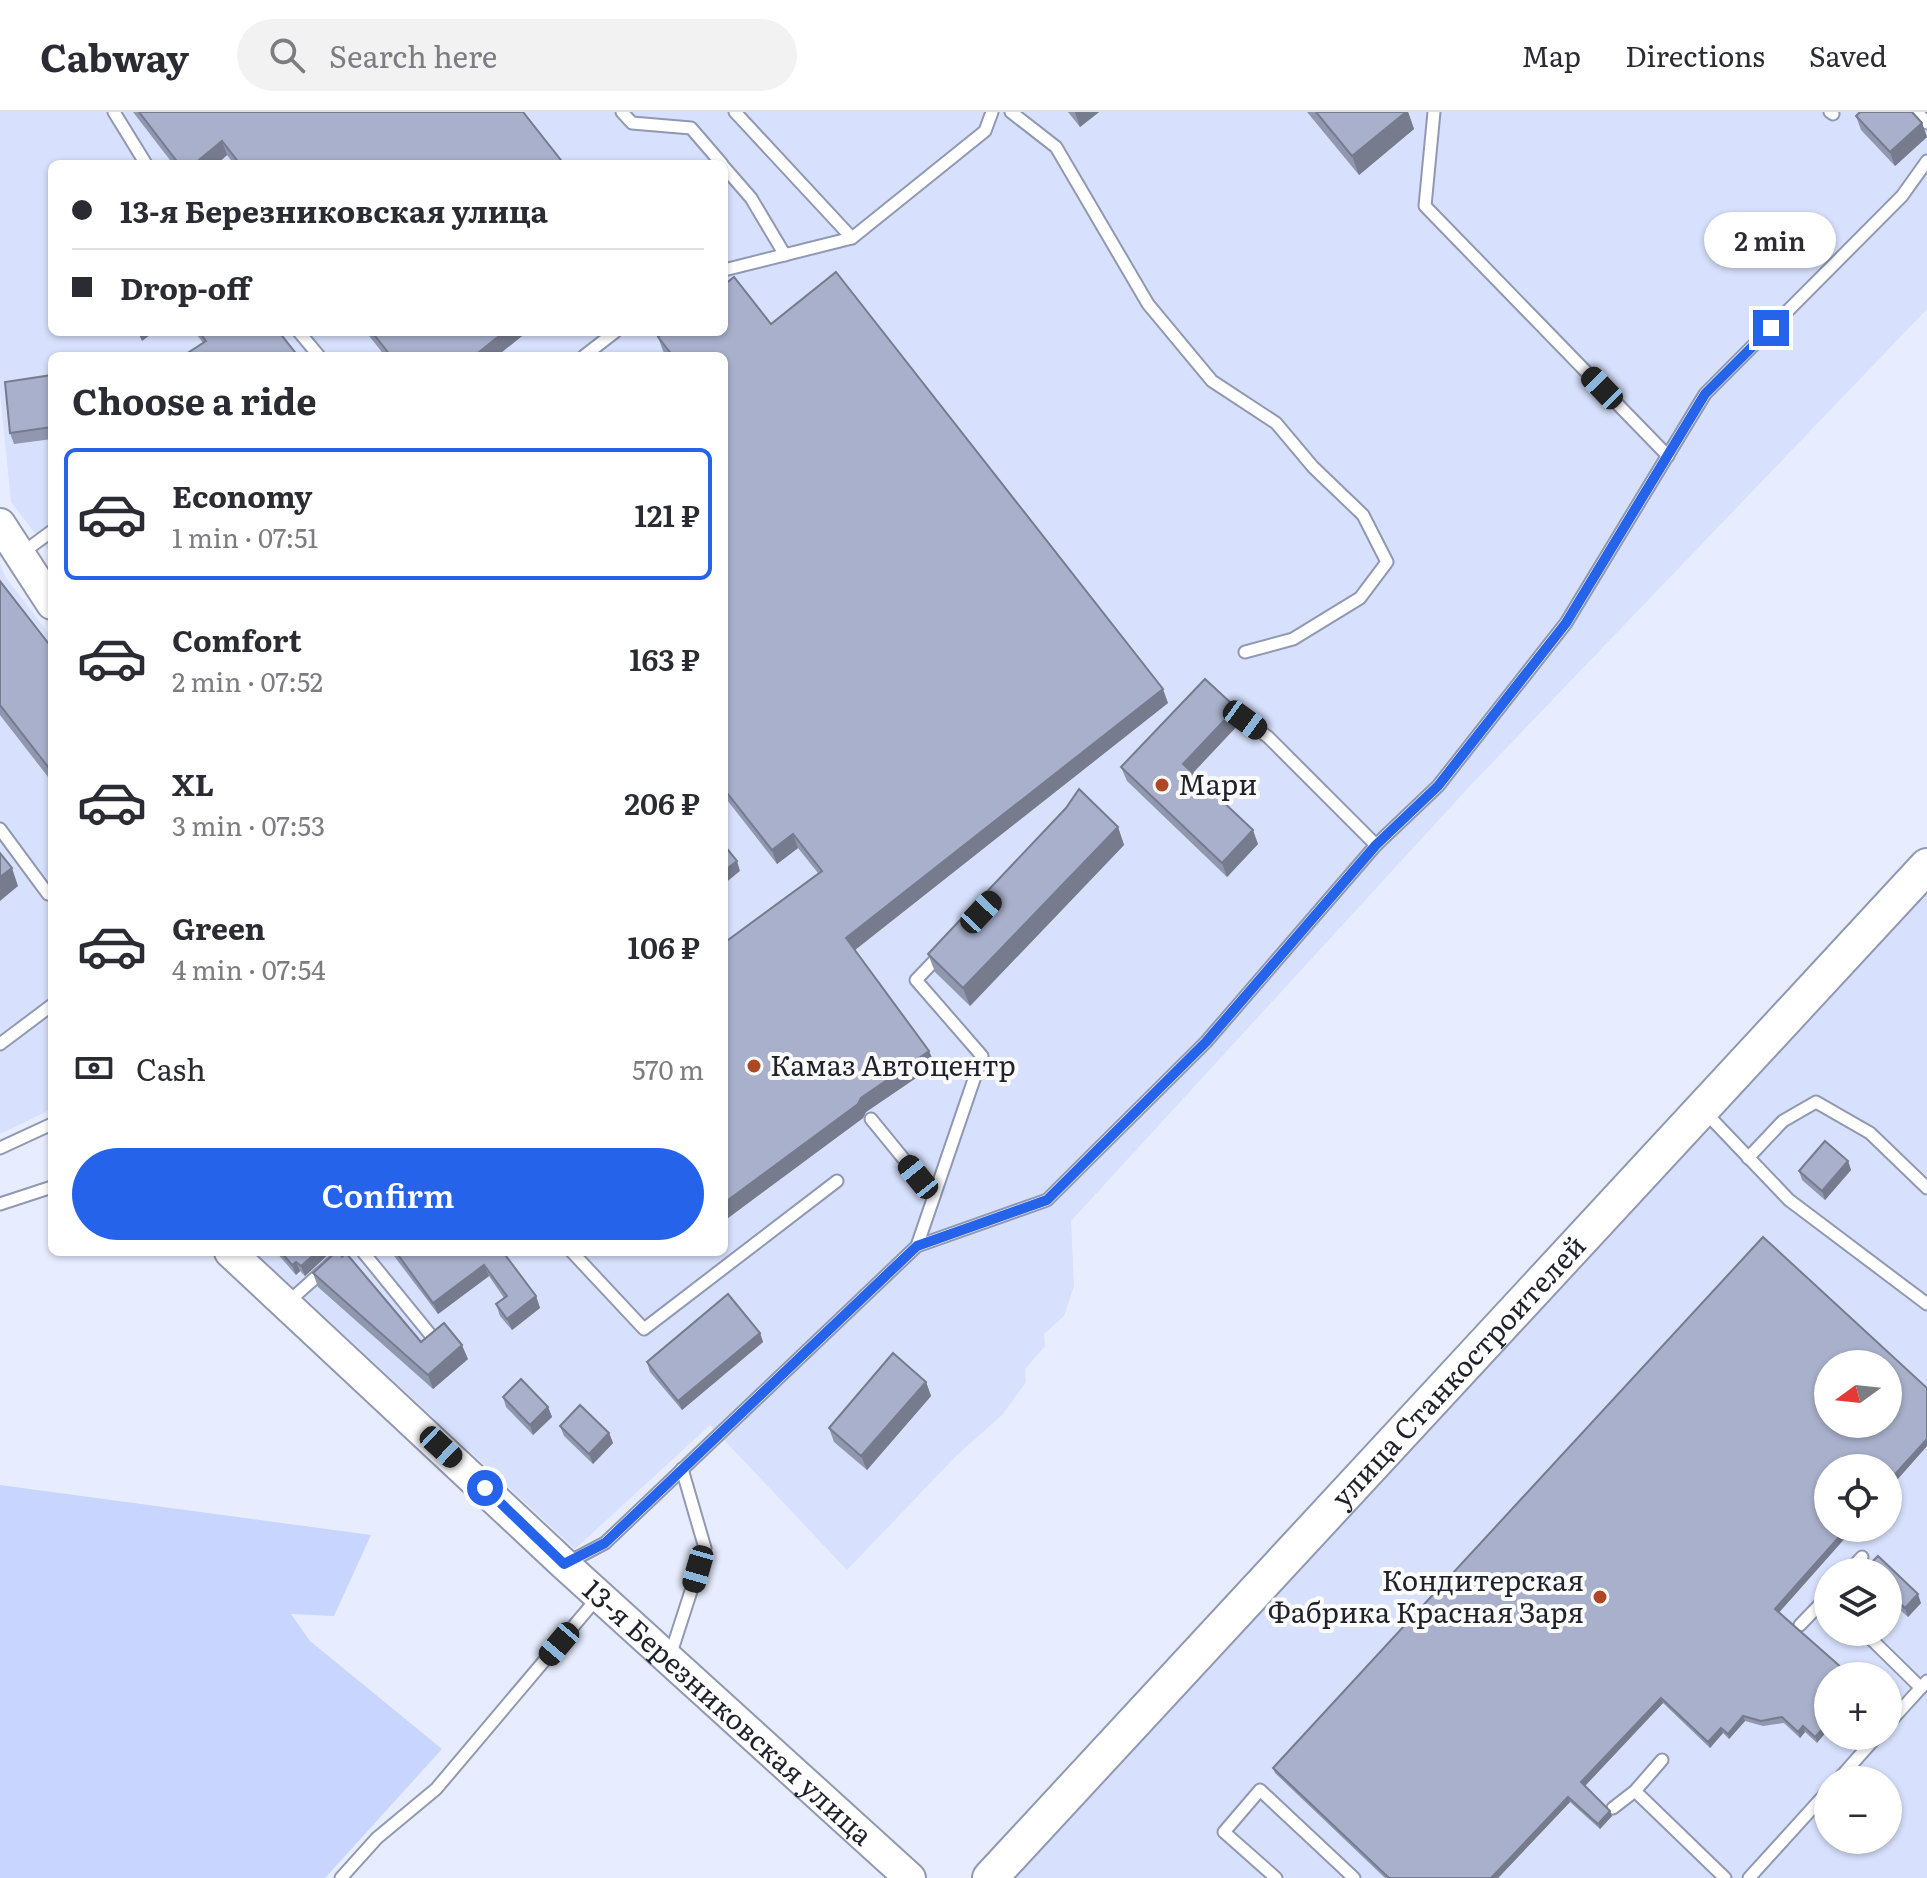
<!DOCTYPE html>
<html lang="en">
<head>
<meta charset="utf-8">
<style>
  body { margin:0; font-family:Literata,serif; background:#f2f2f3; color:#2b2b33; height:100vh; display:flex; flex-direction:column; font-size:30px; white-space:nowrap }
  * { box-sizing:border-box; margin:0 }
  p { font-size:26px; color:#7c7c81 }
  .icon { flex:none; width:44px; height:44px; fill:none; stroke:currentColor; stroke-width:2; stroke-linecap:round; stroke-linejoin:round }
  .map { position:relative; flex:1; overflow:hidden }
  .details { position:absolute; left:48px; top:240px; width:680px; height:904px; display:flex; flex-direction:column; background:#fff; border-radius:12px; box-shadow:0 2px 6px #0004 }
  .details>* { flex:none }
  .hud { position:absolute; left:48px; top:48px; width:680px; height:176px; border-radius:12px; box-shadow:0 2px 6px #0004; display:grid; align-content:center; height:176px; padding:0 24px; background:#fff }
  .needle { width:52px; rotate:255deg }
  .fabs { position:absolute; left:1814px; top:1238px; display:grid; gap:16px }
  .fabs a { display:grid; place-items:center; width:88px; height:88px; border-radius:50%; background:#fff; box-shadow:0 2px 6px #0004; font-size:40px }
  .end { position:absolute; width:36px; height:36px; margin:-18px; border:10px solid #2563eb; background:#fff; box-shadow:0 0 0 4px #fff }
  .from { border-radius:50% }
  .bubble { position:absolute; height:56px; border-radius:28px; background:#fff; box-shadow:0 2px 6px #0004; font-size:26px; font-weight:600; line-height:56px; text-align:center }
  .car { position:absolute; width:24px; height:48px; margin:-24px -12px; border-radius:10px; box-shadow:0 0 6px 2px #0007; background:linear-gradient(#222 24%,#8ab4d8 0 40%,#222 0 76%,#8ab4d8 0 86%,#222 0) }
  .hud b { display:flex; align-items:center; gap:28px; height:76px; font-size:30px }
  .hud b+b { border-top:2px solid #e1e1e2 }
  .hud i { width:20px; height:20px; background:#2b2b33 }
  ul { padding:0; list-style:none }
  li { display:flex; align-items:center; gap:24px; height:132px; margin:0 16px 12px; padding:0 8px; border:4px solid transparent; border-radius:12px }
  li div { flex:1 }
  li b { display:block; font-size:30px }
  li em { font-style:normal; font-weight:600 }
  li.current { border-color:#2563eb }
  li>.icon { width:72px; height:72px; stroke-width:1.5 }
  h2 { padding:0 24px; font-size:36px; line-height:96px }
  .pay { display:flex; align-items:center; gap:20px; height:88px; padding:0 24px; font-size:30px }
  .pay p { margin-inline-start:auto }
  .action { display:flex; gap:16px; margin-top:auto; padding:16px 24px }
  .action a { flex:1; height:92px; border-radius:48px; background:#2563eb; color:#fff; font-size:32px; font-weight:600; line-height:92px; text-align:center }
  header { display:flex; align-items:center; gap:48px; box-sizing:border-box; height:112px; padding:0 40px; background:#fff; border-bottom:2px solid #e1e1e2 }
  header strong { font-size:38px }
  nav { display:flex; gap:44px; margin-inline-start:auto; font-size:28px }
  .search { width:560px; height:72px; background:#f2f2f3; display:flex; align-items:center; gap:20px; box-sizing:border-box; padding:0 28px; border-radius:44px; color:#7c7c81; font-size:30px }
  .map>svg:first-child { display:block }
  .built { fill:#d7e0fc; fill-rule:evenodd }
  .green { fill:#c8d5fe }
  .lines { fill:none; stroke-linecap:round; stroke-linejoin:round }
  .lane-casing { stroke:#9098b3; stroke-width:15 }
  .secondary-casing { stroke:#9098b3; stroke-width:34 }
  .primary-casing { stroke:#9098b3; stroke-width:38 }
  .lane { stroke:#fff; stroke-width:11 }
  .secondary { stroke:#fff; stroke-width:30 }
  .primary { stroke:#fff; stroke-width:34 }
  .wall { fill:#9097af }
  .shaded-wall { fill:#767b8e }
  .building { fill:#a8b0cb; stroke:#767b8e; stroke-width:2; fill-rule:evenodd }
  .route { stroke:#2563eb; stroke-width:10 }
  .poi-dot { fill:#ae4724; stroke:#fbfbfb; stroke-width:3 }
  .labels { text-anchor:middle; stroke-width:8; stroke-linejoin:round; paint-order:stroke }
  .poi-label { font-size:28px; fill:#1f222c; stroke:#fbfbfb; text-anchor:start }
  .street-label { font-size:28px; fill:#1f222c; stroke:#fbfbfb }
</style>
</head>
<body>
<header>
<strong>Cabway</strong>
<div class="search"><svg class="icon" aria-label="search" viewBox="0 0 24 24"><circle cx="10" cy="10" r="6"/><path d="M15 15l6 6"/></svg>Search here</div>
<nav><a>Map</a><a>Directions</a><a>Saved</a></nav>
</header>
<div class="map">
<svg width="1927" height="1766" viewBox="0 0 1927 1766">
  <rect width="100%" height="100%" fill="#e7edfe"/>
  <!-- built -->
  <g class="built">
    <path d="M0,0H1927V197L1468,676L1071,1109L1074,1174L1064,1204L1044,1222L1045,1234L1025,1257L1026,1270L1002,1303L956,1344L847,1458L710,1313L575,1437L255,1140H724V244H52V443L11,390L0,279ZM52,52H724V220H52Z"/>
    <polygon points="0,452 6,466 52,526 52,997 0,1022"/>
    <path d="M1927,763V1766H1005ZM1828,1252H1888V1312H1828ZM1828,1356H1888V1416H1828ZM1828,1460H1888V1520H1828ZM1828,1564H1888V1624H1828ZM1828,1668H1888V1728H1828Z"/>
  </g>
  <!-- green -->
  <polygon class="green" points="0,1373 371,1423 334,1504 291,1502 310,1529 442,1637 325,1766 0,1766"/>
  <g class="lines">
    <!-- lane casing -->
    <g class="lane-casing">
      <g id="lane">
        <polyline points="114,0 146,52"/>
        <polyline points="622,0 632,11 691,16 722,52"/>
        <polyline points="735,0 852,126"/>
        <polyline points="1011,0 1056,35 1148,192 1212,269 1276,311 1313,355 1363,403 1387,450 1360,486 1293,527 1245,540"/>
        <polyline points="1434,0 1425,94 1668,344"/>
        <polyline points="1830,0 1833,2"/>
        <polyline points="1917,0 1927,11"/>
        <polyline points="724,55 751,86 785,143"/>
        <polyline points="724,158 852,126 985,19 992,0"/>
        <polyline points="299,220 319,244"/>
        <polyline points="584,244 615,220"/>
        <polyline points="22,441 52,419"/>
        <polyline points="1245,608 1268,625 1376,733"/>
        <polyline points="0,717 48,782 52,779"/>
        <polyline points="0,932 52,893"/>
        <polyline points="1704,999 1789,1088 1927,1192"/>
        <polyline points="871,1007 934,1084"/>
        <polyline points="0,1036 52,1012"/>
        <polyline points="1748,1046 1783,1009 1816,990 1870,1021 1927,1076"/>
        <polyline points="0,1092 52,1075"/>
        <polyline points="917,1134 982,944 916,868 940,843"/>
        <polyline points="363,1140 429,1221"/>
        <polyline points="572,1140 644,1217 837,1069"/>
        <polyline points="286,1192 344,1140"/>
        <polyline points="567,1451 605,1431 917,1134 1047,1088 1206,930 1376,733 1438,674 1566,511 1705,282 1902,84 1927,49"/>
        <polyline points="1848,1460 1862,1445"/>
        <polyline points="1800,1513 1828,1484"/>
        <polyline points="1864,1520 1921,1576"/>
        <polyline points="670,1544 705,1436 682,1357"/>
        <polyline points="1888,1612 1927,1569"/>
        <polyline points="1662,1648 1635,1679 1725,1766"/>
        <polyline points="1838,1668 1877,1624"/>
        <polyline points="1613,1696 1635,1679"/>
        <polyline points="341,1766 377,1726 436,1677 599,1484"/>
        <polyline points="1276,1766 1224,1720 1260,1678 1354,1766"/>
        <polyline points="1749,1766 1828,1679"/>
      </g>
    </g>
    <!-- secondary casing -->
    <g class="secondary-casing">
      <g id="secondary">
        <polyline points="0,412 52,492"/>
        <path id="s1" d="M230,1140L564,1452L910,1766"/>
      </g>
    </g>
    <!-- primary casing -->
    <g class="primary-casing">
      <g id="primary">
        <path id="s2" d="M990,1766L1927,754"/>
      </g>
    </g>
    <!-- lane -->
    <use href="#lane" class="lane"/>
    <!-- secondary -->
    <use href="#secondary" class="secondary"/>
    <!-- primary -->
    <use href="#primary" class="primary"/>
  </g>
  <!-- wall -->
  <g class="wall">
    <polygon points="133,0 523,0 564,52 234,52 227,43 217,52 173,52"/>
    <polygon points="1068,0 1099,0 1080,15"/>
    <polygon points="1307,0 1408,0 1414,17 1359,63"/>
    <polygon points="1856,4 1922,11 1927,25 1895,54 1861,18"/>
    <polygon points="771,212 1168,591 855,838 929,939 935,953 866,1000 863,1006 724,1109 724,831 818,761 798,736 777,752 724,684 724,244 667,244 663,239 658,225"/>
    <polygon points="195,220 279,220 203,231"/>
    <polygon points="366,220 527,220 497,244 385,244"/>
    <polygon points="52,263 52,327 14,332 10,321"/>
    <polygon points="0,469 52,536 52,670 0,603"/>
    <polygon points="1232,592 1238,613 1193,661 1258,732 1227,765 1127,669 1121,655"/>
    <polygon points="1118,715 1124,733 970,894 935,860 928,842"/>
    <polygon points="1848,1049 1851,1058 1825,1088 1802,1068 1799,1059"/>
    <polygon points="276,1140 331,1140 305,1164 300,1159 296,1163"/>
    <polygon points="391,1140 503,1140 536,1184 540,1196 512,1218 500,1204 496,1192 504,1186 489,1164 438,1202"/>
    <polygon points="313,1161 421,1230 468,1247 433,1277 318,1175"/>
    <polygon points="760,1221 763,1230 682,1298 650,1260 647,1250"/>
    <polygon points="926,1270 931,1284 867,1358 834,1330 829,1316"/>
    <polygon points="1927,1276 1927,1334 1888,1378 1828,1416 1854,1416 1779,1500 1817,1631 1805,1620 1800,1626 1784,1611 1763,1614 1745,1609 1729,1627 1723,1621 1710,1636 1663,1591 1585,1674 1610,1699 1612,1704 1600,1717 1570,1690 1498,1766 1385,1766 1275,1661 1273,1656"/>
    <polygon points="503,1285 548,1295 552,1305 533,1323 506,1295"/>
    <polygon points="560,1314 609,1321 613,1331 593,1352 564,1324"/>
    <polygon points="1888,1460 1921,1491 1908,1505 1888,1487"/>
    <polygon points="1828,1691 1828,1715 1822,1710 1819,1701"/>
  </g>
  <!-- shaded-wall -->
  <g class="shaded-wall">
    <polygon points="1075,0 1099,0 1080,15"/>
    <polygon points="1406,0 1408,0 1414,17 1359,63 1352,44"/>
    <polygon points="1922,11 1927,25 1895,54 1890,40"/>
    <polygon points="222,29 227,43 217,52 194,52"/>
    <polygon points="138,220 154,220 142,229"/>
    <polygon points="504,220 527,220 497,244 474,244"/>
    <polygon points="1163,577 1168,591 851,841 846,826"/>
    <polygon points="1232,592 1238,613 1188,666 1183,652"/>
    <polygon points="1118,715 1124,733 970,894 963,876"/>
    <polygon points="1253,718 1258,732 1227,765 1222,751"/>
    <polygon points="793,722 798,736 777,752 772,738"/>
    <polygon points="737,749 740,759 724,772 724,759"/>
    <polygon points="12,756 18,774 0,789 0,765"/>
    <polygon points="929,939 935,953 866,1000 863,1006 724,1109 724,1091 861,986"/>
    <polygon points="1848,1049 1851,1058 1825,1088 1822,1079"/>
    <polygon points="317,1140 331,1140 305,1164 301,1154"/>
    <polygon points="296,1150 300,1159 296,1163 292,1153"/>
    <polygon points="484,1153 489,1164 438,1202 433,1191"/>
    <polygon points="536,1184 540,1196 512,1218 507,1207"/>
    <polygon points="760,1221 763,1230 682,1298 678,1289"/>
    <polygon points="462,1233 468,1247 433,1277 428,1263"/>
    <polygon points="926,1270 931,1284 867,1358 861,1344"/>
    <polygon points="548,1295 552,1305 533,1323 530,1313"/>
    <polygon points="609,1321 613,1331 593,1352 589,1342"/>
    <polygon points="1927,1327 1927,1334 1888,1378 1888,1370"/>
    <polygon points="1847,1416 1854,1416 1777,1503 1775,1497"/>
    <polygon points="1918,1482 1921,1491 1908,1505 1905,1496"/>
    <polygon points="1661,1586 1663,1591 1583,1676 1581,1670"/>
    <polygon points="1743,1604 1745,1609 1729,1627 1728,1622"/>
    <polygon points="1828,1611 1828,1618 1817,1631 1815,1625"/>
    <polygon points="1803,1614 1805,1620 1800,1626 1798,1620"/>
    <polygon points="1721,1616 1723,1621 1710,1636 1708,1630"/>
    <polygon points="1568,1685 1570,1690 1498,1766 1491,1766"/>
    <polygon points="1610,1699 1612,1704 1600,1717 1598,1712"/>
  </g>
  <!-- building -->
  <g class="building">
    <polygon points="139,0 523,0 564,52 240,52 222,29 194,52 179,52"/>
    <polygon points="1316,0 1406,0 1352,44"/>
    <polygon points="1860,0 1912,0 1922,11 1890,40 1856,4"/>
    <polygon points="836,160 1163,577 846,826 929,939 861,986 858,992 724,1091 724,831 822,759 793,722 772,738 724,677 724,244 673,244 658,225 664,220 724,220 724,173 734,165 771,212"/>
    <polygon points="199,220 279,220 298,244 183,244 206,229"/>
    <polygon points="372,220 504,220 474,244 391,244"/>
    <polygon points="52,263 52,284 49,285 52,315 10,321 5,270"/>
    <polygon points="0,469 52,536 52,660 0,593"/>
    <polygon points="1205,567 1232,592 1233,599 1183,652 1253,718 1222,751 1121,655"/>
    <polygon points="1079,677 1118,715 963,876 928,842 1066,696"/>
    <polygon points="724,733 737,749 724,759"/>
    <polygon points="0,741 12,756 0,765"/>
    <polygon points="1825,1029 1848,1049 1822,1079 1799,1059"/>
    <path d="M1763,1125L1927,1276V1327L1888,1370V1356H1828V1416H1847L1775,1497L1851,1564H1828V1611L1815,1625L1803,1614L1798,1620L1782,1605L1761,1609L1743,1604L1728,1622L1721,1616L1708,1630L1661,1586L1581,1670L1610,1699L1598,1712L1568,1685L1491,1766H1389L1273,1656ZM1828,1252H1888V1312H1828Z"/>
    <polygon points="281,1140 317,1140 301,1154 296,1150 292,1153"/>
    <polygon points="336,1140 339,1140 342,1145 346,1141 421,1230 444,1211 462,1233 428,1263 313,1161"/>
    <polygon points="396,1140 503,1140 536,1184 507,1207 496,1192 507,1184 484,1153 433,1191"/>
    <polygon points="728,1182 760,1221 678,1289 647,1250"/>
    <polygon points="893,1241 926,1270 861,1344 829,1316"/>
    <polygon points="521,1267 548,1295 530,1313 503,1285"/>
    <polygon points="580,1293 609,1321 589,1342 560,1314"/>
    <polygon points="1878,1444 1918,1482 1905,1496 1888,1481 1888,1460 1862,1460"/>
    <polygon points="1828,1691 1828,1709 1819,1701"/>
  </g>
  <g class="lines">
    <!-- route -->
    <polyline class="route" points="485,1376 564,1452 605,1431 917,1134 1047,1088 1206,930 1376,733 1438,674 1566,511 1705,282 1771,216"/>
  </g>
  <!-- markers -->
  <g class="poi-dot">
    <circle cx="1162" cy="673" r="8"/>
    <circle cx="754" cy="954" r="8"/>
    <circle cx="1600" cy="1485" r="8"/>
  </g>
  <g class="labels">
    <!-- poi labels -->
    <g class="poi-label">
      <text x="1178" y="683">Мари</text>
      <text x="770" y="964">Камаз Автоцентр</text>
      <text x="1584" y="1479" text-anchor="end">Кондитерская<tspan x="1584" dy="32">Фабрика Красная Заря</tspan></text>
    </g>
    <!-- street labels -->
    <g class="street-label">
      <text dy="10" stroke="none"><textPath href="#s2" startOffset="690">улица Станкостроителей</textPath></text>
      <text dy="10" stroke="none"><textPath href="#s1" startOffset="678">13-я Березниковская улица</textPath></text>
    </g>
  </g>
</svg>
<div class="fabs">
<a><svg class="needle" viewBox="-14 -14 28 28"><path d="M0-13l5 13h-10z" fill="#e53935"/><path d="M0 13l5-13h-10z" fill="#7c7c81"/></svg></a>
<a><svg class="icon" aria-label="locate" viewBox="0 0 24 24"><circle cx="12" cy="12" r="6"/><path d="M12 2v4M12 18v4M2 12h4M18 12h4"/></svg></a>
<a><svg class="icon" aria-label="layers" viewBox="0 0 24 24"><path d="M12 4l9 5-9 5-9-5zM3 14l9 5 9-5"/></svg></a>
<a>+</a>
<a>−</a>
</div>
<i class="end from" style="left:485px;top:1376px"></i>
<i class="end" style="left:1771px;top:216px"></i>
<div class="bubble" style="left:1704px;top:100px;width:132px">2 min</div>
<i class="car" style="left:1602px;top:276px;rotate:316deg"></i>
<i class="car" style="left:1245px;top:608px;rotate:126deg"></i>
<i class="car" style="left:981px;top:800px;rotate:43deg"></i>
<i class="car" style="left:918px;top:1065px;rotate:321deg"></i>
<i class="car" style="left:441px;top:1335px;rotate:133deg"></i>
<i class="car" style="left:698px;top:1457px;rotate:196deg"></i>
<i class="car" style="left:559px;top:1532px;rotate:220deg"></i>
<div class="hud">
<b><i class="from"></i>13-я Березниковская улица</b>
<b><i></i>Drop-off</b>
</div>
<section class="details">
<h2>Choose a ride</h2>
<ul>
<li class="current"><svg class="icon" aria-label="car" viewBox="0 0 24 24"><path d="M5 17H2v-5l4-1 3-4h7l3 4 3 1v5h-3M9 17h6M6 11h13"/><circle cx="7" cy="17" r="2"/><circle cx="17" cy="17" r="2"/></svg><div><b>Economy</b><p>1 min · 07:51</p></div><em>121 ₽</em></li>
<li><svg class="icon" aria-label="car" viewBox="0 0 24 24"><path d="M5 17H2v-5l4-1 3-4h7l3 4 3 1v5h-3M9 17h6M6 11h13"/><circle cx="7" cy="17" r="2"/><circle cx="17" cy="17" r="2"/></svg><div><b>Comfort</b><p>2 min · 07:52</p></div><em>163 ₽</em></li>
<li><svg class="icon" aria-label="car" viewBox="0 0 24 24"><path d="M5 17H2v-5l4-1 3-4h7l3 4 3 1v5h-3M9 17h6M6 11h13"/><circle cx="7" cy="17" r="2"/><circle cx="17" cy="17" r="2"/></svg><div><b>XL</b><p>3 min · 07:53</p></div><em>206 ₽</em></li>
<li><svg class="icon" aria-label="car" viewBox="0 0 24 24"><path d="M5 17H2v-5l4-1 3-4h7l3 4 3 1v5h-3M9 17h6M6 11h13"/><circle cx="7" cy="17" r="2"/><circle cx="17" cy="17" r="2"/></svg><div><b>Green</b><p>4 min · 07:54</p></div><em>106 ₽</em></li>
</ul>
<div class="pay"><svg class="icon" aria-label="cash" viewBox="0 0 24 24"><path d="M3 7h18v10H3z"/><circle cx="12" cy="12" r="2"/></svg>Cash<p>570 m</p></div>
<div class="action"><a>Confirm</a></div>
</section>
</div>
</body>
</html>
